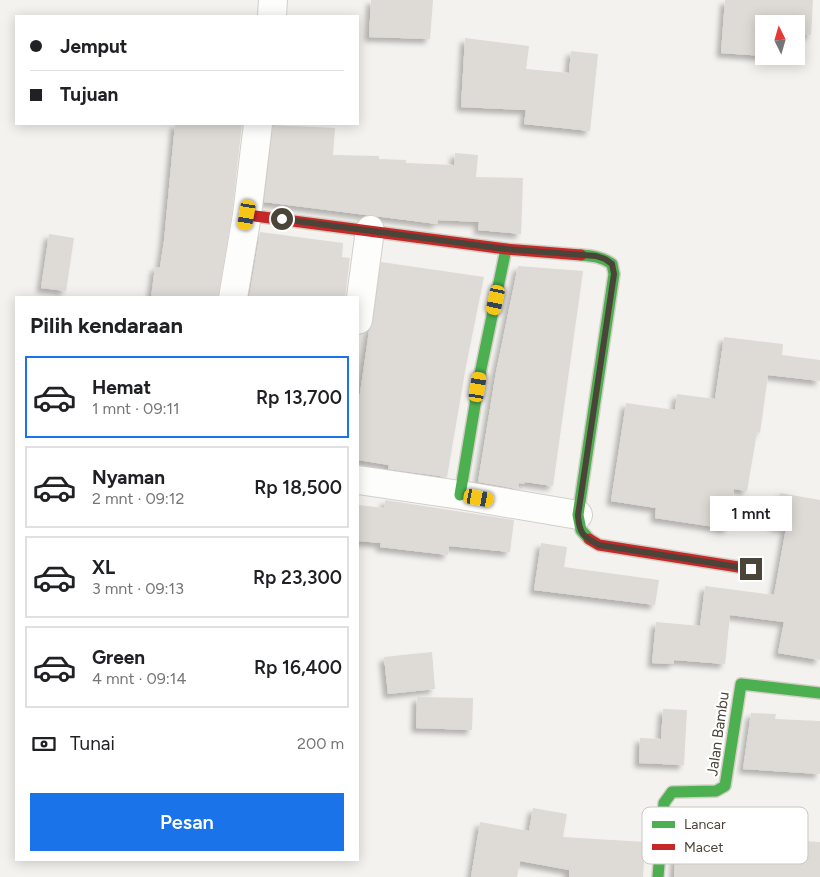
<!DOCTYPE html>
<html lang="id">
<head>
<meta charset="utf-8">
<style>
  body { margin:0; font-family:Figtree,sans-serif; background:#f6f6f6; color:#202124; height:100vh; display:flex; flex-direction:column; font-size:19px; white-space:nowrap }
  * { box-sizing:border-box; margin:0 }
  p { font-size:16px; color:#757577 }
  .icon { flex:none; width:28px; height:28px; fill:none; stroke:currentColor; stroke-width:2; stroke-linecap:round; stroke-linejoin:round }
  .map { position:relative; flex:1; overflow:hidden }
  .panel { position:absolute; left:15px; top:296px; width:344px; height:565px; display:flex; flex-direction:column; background:#fff; border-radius:0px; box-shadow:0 2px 12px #0003 }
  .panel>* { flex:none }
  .hud { position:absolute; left:15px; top:15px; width:344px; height:110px; border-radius:0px; box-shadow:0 2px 12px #0003; display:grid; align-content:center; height:110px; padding:0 15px; background:#fff }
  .needle { width:32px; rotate:355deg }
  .controls { position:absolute; left:755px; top:15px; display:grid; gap:10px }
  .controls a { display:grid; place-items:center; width:50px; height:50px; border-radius:0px; background:#fff; box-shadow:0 2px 12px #0003; font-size:25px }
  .end { position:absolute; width:22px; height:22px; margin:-11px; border:6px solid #4b4439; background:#fff; box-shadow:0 0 0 2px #fff }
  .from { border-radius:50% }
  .bubble { position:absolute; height:35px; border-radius:0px; background:#fff; box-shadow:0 2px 12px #0003; font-size:16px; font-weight:600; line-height:35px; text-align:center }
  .car { position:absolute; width:15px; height:30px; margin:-15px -8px; border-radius:6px; box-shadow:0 0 4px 1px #0007; background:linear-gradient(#f5c518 24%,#345 0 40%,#f5c518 0 76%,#345 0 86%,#f5c518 0) }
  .hud b { display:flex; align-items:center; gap:18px; height:48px; font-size:19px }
  .hud b+b { border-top:1px solid #e0e0e0 }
  .hud i { width:12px; height:12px; background:#202124 }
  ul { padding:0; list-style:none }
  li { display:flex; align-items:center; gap:15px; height:82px; margin:0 10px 8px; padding:0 5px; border:2px solid #e0e0e0; border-radius:0px }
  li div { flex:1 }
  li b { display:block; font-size:19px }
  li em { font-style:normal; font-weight:600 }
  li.current { border-color:#1a73e8 }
  li>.icon { width:45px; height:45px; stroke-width:1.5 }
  h2 { padding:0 15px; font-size:22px; line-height:60px }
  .pay { display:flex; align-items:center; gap:12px; height:55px; padding:0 15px; font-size:19px }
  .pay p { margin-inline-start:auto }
  .cta { display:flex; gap:10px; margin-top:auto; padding:10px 15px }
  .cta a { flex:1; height:58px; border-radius:0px; background:#1a73e8; color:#fff; font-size:20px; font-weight:600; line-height:58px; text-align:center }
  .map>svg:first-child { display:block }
  .building { fill:#dedbd6; filter:url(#shadow) }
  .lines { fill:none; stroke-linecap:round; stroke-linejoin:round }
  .street-casing { stroke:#d2d0cb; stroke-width:30 }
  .fast-casing { stroke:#d3cfc5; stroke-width:14 }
  .jam-casing { stroke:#d3cfc5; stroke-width:14 }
  .street { stroke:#fdfdfc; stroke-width:28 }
  .fast { stroke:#4caf50; stroke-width:11 }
  .jam { stroke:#c62828; stroke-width:11 }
  .route { stroke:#4b4439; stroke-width:6 }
  .labels { text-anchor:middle; stroke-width:4.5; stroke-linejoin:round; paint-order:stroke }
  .street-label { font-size:15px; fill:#4b4439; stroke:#fff }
  .key { fill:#fff; stroke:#c9c7c4; stroke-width:1 }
  .key-label { font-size:14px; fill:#4b4439 }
</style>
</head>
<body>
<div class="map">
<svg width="820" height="877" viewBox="0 0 820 877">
  <defs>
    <filter id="shadow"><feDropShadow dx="-4.5" dy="4.5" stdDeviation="2.5" flood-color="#0004"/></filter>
  </defs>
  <rect width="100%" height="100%" fill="#f4f2ee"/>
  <!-- building -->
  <g class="building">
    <polygon points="371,0 433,0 430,39 369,37"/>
    <polygon points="725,0 813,0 811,35 796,34 796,24 764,24 764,56 721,53"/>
    <polygon points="465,38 529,46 526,69 569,73 571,51 598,54 590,131 524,124 526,110 461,107"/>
    <polygon points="175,124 242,124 232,213 218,298 151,298 155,267 160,267 164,241"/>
    <polygon points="273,125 335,128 333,155 379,156 379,159 406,160 406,163 454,165 455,153 478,155 476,177 523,178 521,234 478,230 479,222 438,220 437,224 264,202"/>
    <polygon points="260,232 343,243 342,257 350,258 345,298 249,298"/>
    <polygon points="49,234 74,238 66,291 41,288"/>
    <polygon points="381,262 484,277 466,366 447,477 388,469 389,465 358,460 358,407 369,331 373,322"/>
    <polygon points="518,266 583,271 553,486 525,482 524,484 519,483 518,489 478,482 496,372"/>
    <polygon points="724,337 783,344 782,355 820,360 820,381 768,375 760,433 757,432 747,491 734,489 728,529 655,518 656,508 611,501 626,403 675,410 677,394 715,399"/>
    <polygon points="780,493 820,500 820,660 778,653 784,622 730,615 725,664 674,660 674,664 652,663 656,622 700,626 705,586 774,595 786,528 774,526"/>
    <polygon points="385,500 514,520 510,552 449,546 448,555 380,547 381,543 358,541 358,505 384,508"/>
    <polygon points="541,543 567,547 564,567 659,580 655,605 534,590"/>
    <polygon points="432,652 435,689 388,694 384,657"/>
    <polygon points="417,697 473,698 472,730 416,728"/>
    <polygon points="663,709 687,710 684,765 639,763 640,738 661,739"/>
    <polygon points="751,713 776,714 775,719 820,721 820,774 743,769"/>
    <polygon points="707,807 767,808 767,839 820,842 820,877 674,877 677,835 707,836"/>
    <polygon points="533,808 567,814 563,837 645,842 643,877 569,877 569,870 520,861 517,877 471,877 480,822 529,831"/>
  </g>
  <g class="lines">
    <!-- street casing -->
    <g class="street-casing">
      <g id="street">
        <polyline points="272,16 273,0"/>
        <polyline points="233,298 247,215 258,124"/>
        <polyline points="358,320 370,230"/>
        <polyline points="358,480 460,495 578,515"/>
      </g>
    </g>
    <!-- fast casing -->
    <g class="fast-casing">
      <g id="fast">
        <path d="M581,255C593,256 602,257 612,264L614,274L578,515L581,530L589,539"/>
        <polyline points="460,495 481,369 506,249"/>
        <polyline points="658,877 664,803 672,792 716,791 725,786 741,684 820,693"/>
      </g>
    </g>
    <!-- jam casing -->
    <g class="jam-casing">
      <g id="jam">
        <polyline points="247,215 506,249 581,255"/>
        <polyline points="589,539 599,545 751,569"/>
      </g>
    </g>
    <!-- street -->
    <use href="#street" class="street"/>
    <!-- fast -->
    <use href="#fast" class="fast"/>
    <!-- jam -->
    <use href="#jam" class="jam"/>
  </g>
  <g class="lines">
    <!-- route -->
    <path class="route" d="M282,219L506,249L596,256L605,259L612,264L614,274L578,515C579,533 583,537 599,545L751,569"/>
  </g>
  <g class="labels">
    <!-- street labels -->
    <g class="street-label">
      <text transform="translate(718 734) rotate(-82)" y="5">Jalan Bambu</text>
    </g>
  </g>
  <!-- legend -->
  <rect x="642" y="807" width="166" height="57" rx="8" class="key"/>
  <rect x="652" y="821" width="23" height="7" fill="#4caf50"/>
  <rect x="652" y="844" width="23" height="6" fill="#c62828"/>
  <g class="key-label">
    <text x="684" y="829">Lancar</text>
    <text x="684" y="852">Macet</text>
  </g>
</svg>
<div class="controls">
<a><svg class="needle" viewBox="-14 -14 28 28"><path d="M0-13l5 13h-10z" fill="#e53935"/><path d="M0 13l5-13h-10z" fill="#757577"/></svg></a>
</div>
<i class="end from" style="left:282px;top:219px"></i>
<i class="end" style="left:751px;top:569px"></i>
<div class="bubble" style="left:710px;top:496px;width:82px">1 mnt</div>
<i class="car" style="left:247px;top:215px;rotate:190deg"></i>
<i class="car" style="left:496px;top:300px;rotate:192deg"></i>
<i class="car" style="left:478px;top:387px;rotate:9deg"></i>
<i class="car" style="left:479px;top:498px;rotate:100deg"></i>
<div class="hud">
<b><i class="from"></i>Jemput</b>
<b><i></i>Tujuan</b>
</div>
<section class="panel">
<h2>Pilih kendaraan</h2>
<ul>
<li class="current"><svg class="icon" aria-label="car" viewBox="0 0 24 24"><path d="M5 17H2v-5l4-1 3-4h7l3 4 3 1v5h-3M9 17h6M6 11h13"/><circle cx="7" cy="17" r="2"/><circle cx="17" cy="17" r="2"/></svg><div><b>Hemat</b><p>1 mnt · 09:11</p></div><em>Rp 13,700</em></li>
<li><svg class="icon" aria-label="car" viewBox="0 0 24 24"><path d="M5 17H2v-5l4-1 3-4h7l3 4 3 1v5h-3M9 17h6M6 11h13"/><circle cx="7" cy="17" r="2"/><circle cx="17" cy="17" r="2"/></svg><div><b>Nyaman</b><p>2 mnt · 09:12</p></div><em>Rp 18,500</em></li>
<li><svg class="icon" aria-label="car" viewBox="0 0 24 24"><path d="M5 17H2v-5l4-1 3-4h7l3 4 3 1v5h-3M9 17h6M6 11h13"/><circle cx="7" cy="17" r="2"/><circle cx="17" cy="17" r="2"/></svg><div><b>XL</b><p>3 mnt · 09:13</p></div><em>Rp 23,300</em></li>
<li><svg class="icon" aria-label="car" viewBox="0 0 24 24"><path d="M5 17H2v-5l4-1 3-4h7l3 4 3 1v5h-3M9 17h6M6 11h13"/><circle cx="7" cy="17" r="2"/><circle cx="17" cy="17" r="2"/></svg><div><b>Green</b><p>4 mnt · 09:14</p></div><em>Rp 16,400</em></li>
</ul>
<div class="pay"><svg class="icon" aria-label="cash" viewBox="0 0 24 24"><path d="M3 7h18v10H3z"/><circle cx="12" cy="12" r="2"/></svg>Tunai<p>200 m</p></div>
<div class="cta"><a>Pesan</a></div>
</section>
</div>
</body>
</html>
